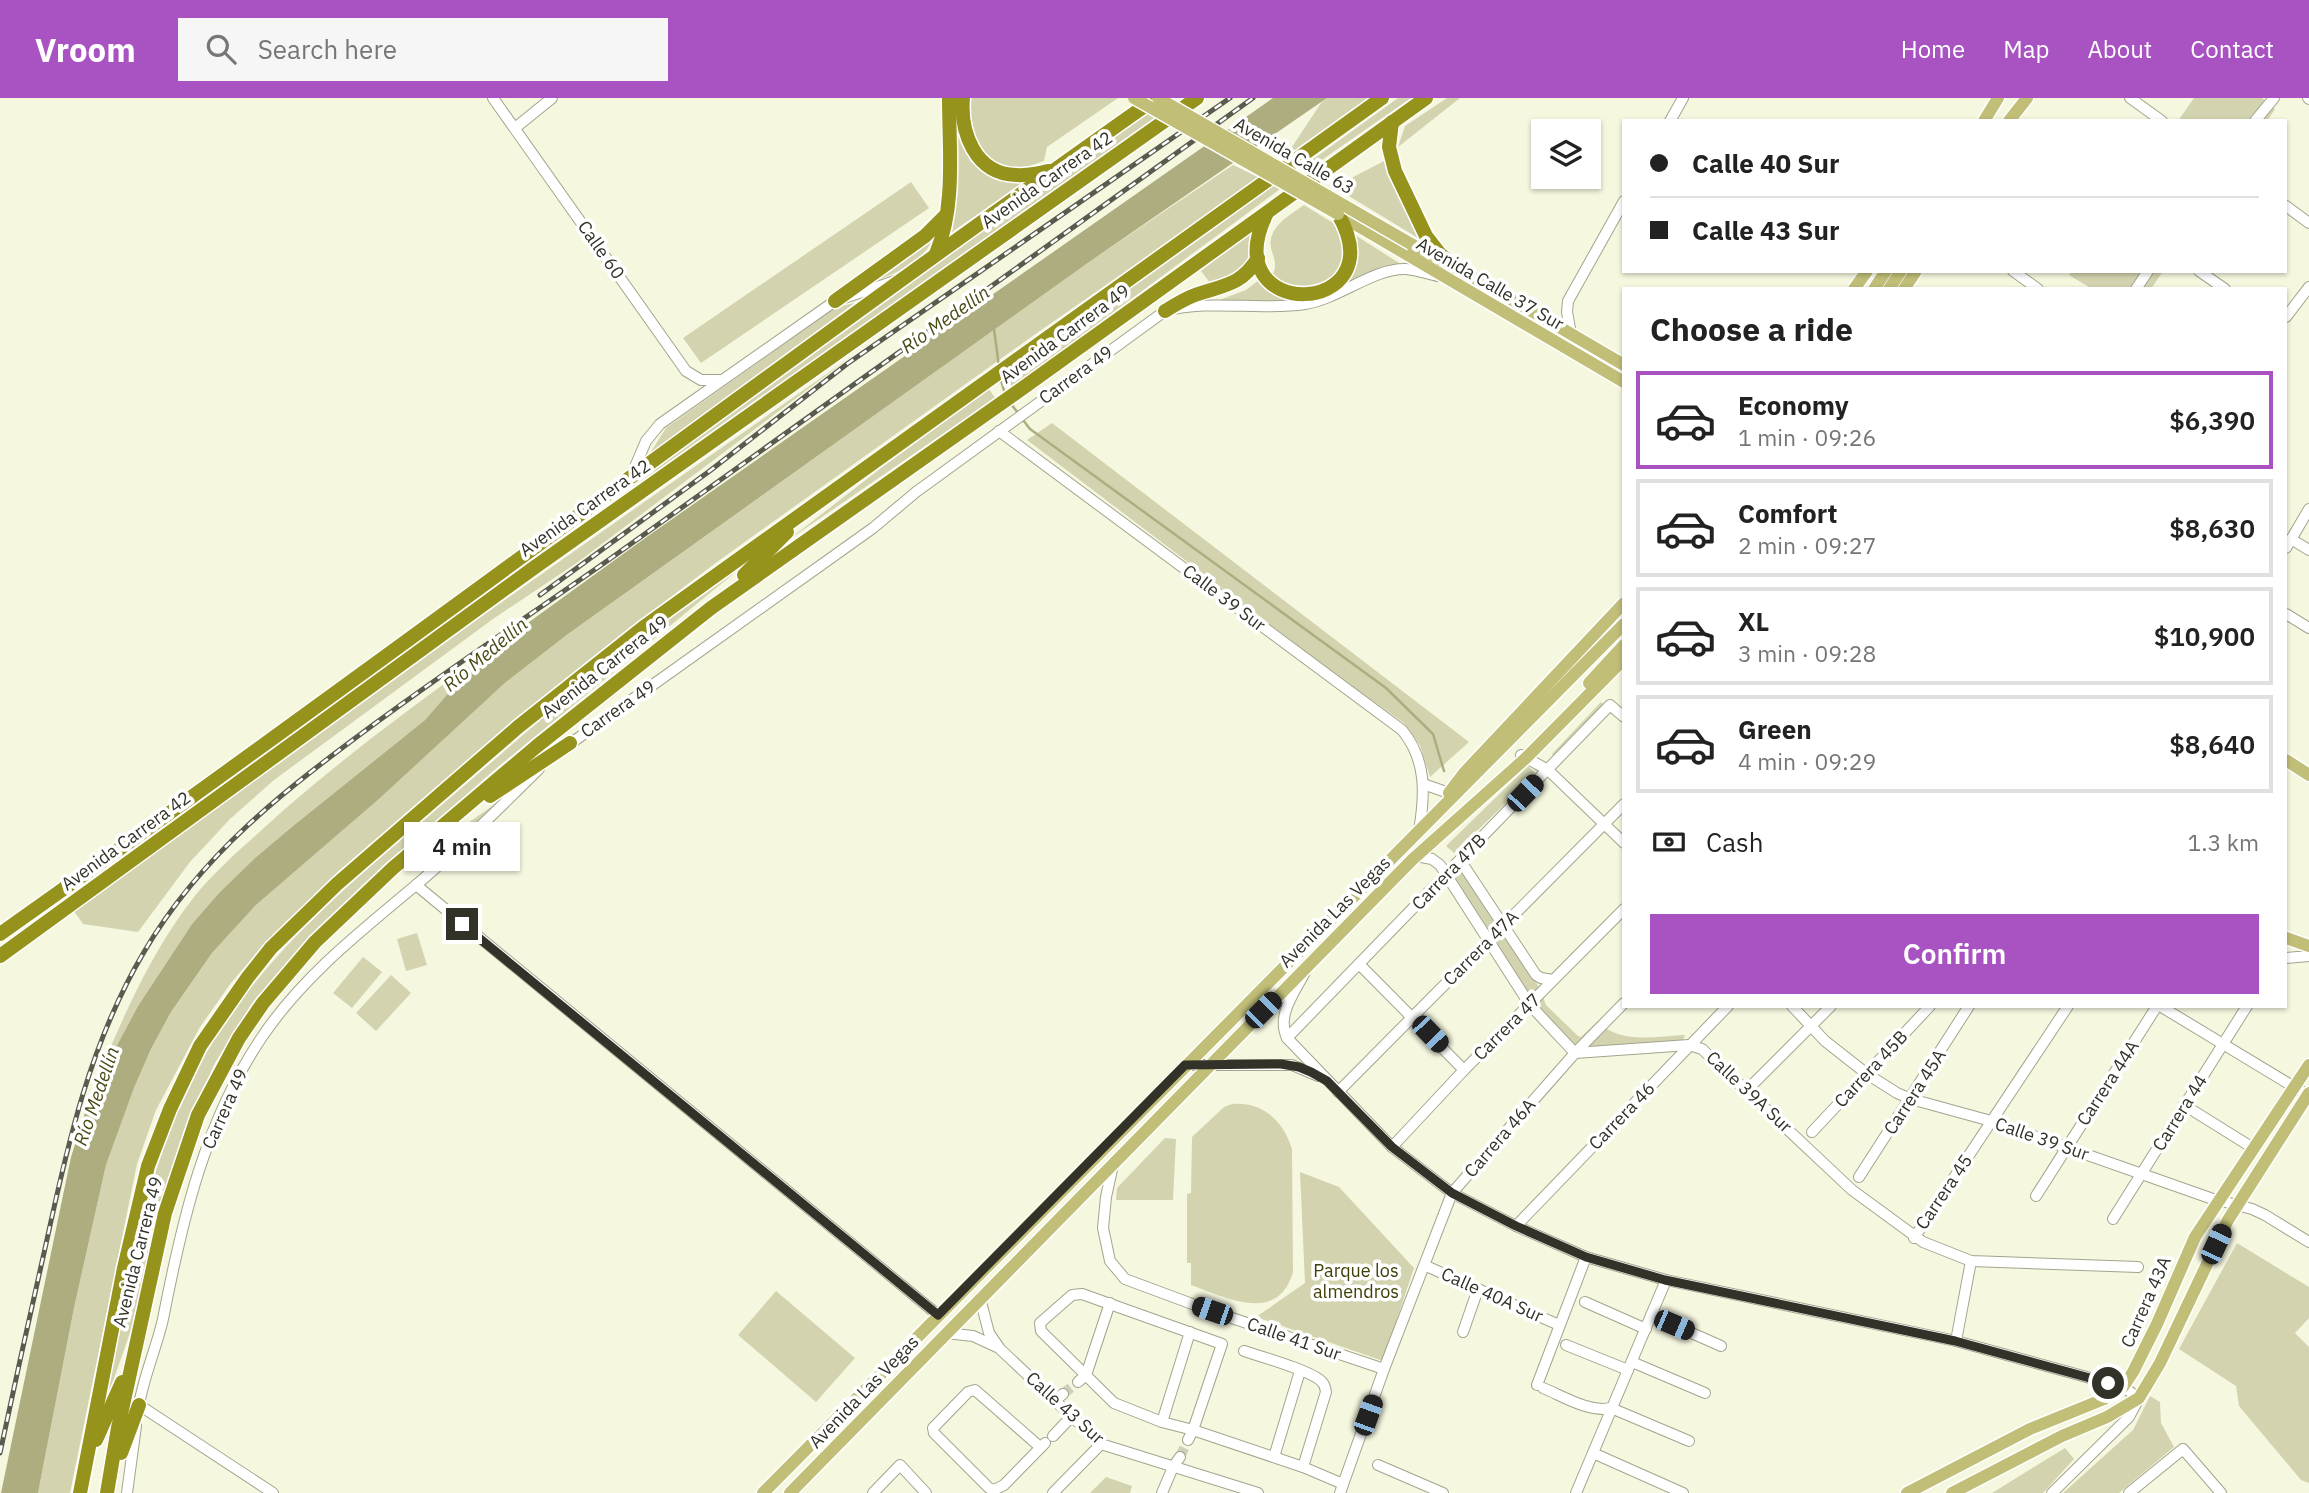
<!DOCTYPE html>
<html lang="en">
<head>
<meta charset="utf-8">
<style>
  body { margin:0; font-family:"IBM Plex Sans",sans-serif; background:#f6f6f6; color:#222; height:100vh; display:flex; flex-direction:column; font-size:26px; white-space:nowrap }
  * { box-sizing:border-box; margin:0 }
  p { font-size:23px; color:#767676 }
  .icon { flex:none; width:38px; height:38px; fill:none; stroke:currentColor; stroke-width:2; stroke-linecap:round; stroke-linejoin:round }
  .map { position:relative; flex:1; overflow:hidden }
  .sheet { position:absolute; left:1622px; top:189px; width:665px; height:721px; display:flex; flex-direction:column; background:#fff; border-radius:0px; box-shadow:0 2px 5px #0004 }
  .sheet>* { flex:none }
  .guide { position:absolute; left:1622px; top:21px; width:665px; height:154px; border-radius:0px; box-shadow:0 2px 5px #0004; display:grid; align-content:center; height:154px; padding:0 28px; background:#fff }
  .buttons { position:absolute; left:1531px; top:21px; display:grid; gap:14px }
  .buttons a { display:grid; place-items:center; width:70px; height:70px; border-radius:0px; background:#fff; box-shadow:0 2px 5px #0004; font-size:35px }
  .end { position:absolute; width:32px; height:32px; margin:-16px; border:9px solid #323229; background:#fff; box-shadow:0 0 0 4px #fff }
  .from { border-radius:50% }
  .bubble { position:absolute; height:49px; border-radius:0px; background:#fff; box-shadow:0 2px 5px #0004; font-size:23px; font-weight:600; line-height:49px; text-align:center }
  .car { position:absolute; width:21px; height:42px; margin:-21px -10px; border-radius:9px; box-shadow:0 0 5px 2px #0007; background:linear-gradient(#222 24%,#8ab4d8 0 40%,#222 0 76%,#8ab4d8 0 86%,#222 0) }
  .guide b { display:flex; align-items:center; gap:24px; height:66px; font-size:26px }
  .guide b+b { border-top:2px solid #e0e0e0 }
  .guide i { width:18px; height:18px; background:#222 }
  ul { padding:0; list-style:none }
  li { display:flex; align-items:center; gap:21px; height:98px; margin:0 14px 10px; padding:0 14px; border:4px solid #e0e0e0; border-radius:0px }
  li div { flex:1 }
  li b { display:block; font-size:26px }
  li em { font-style:normal; font-weight:600 }
  li.on { border-color:#a853c1 }
  li>.icon { width:63px; height:63px; stroke-width:1.5 }
  h2 { padding:0 28px; font-size:32px; line-height:84px }
  .pay { display:flex; align-items:center; gap:18px; height:77px; padding:0 28px; font-size:26px }
  .pay p { margin-inline-start:auto }
  .primary-button { display:flex; gap:14px; margin-top:auto; padding:14px 28px }
  .primary-button a { flex:1; height:80px; border-radius:0px; background:#a853c1; color:#fff; font-size:28px; font-weight:600; line-height:80px; text-align:center }
  header { display:flex; align-items:center; gap:42px; box-sizing:border-box; height:98px; padding:0 35px; background:#a853c1; color:#fff }
  header strong { font-size:33px }
  nav { display:flex; gap:38px; margin-inline-start:auto; font-size:24px }
  .search { width:490px; height:63px; background:#f6f6f6; display:flex; align-items:center; gap:18px; box-sizing:border-box; padding:0 24px; border-radius:0px; color:#767676; font-size:26px }
  .map>svg:first-child { display:block }
  .green { fill:#d3d4af }
  .water { fill:#adad80 }
  .lines { fill:none; stroke-linecap:round; stroke-linejoin:round }
  .stream { stroke:#adad80; stroke-width:2.5 }
  .minor-tunnel { stroke:#cfd0bb; stroke-width:10; stroke-dasharray:10 5; stroke-linecap:butt }
  .minor-casing { stroke:#a4a48e; stroke-width:12 }
  .major-casing { stroke:#fff; stroke-width:15 }
  .highway-casing { stroke:#fff; stroke-width:17 }
  .minor { stroke:#fff; stroke-width:10 }
  .major { stroke:#c0be77; stroke-width:12 }
  .highway { stroke:#96931d; stroke-width:14 }
  .rail-casing { stroke:#5a5b4f; stroke-width:5 }
  .rail { stroke:#fff; stroke-width:2.5; stroke-dasharray:8; stroke-linecap:butt }
  .major-bridge-casing { stroke:#fff; stroke-width:15; stroke-linecap:butt }
  .major-bridge { stroke:#c0be77; stroke-width:12 }
  .route { stroke:#323229; stroke-width:9 }
  .labels { text-anchor:middle; stroke-width:7; stroke-linejoin:round; paint-order:stroke }
  .street-label { font-size:18px; fill:#323229; stroke:#fff }
  .park-label { font-size:18px; fill:#424007; stroke:#fff }
  .water-label { font-size:19px; font-style:italic; fill:#4c4b15; stroke:#fff }
</style>
</head>
<body>
<header>
<strong>Vroom</strong>
<div class="search"><svg class="icon" aria-label="search" viewBox="0 0 24 24"><circle cx="10" cy="10" r="6"/><path d="M15 15l6 6"/></svg>Search here</div>
<nav><a>Home</a><a>Map</a><a>About</a><a>Contact</a></nav>
</header>
<div class="map">
<svg width="2309" height="1395" viewBox="0 0 2309 1395">
  <rect width="100%" height="100%" fill="#f6f7df"/>
  <!-- green -->
  <g class="green">
    <polygon points="954,0 957,0 957,36 971,64 988,77 1023,85 952,134 955,109"/>
    <path d="M970,0H1118L1047,49L1044,63C1037,65 1029,69 1022,69C996,73 973,53 969,28C967,20 969,9 970,0Z"/>
    <polygon points="1327,0 1370,0 1284,61 1321,5"/>
    <polygon points="1398,0 1411,0 1306,73 1301,70"/>
    <polygon points="1447,0 1460,0 1398,49 1405,28"/>
    <polygon points="2194,0 2262,0 2275,11 2267,23 2178,23"/>
    <polygon points="1146,15 1157,20 704,343 629,390 907,185"/>
    <polygon points="1386,62 1423,138 1418,140 1334,89"/>
    <polygon points="1233,67 1260,80 1034,237 717,464 623,535 528,611 341,771 262,849 231,885 200,929 156,1012 137,1066 70,1395 38,1395 74,1210 106,1067 134,990 151,951 171,914 212,855 256,807 379,701 506,584 568,536 1092,162"/>
    <polygon points="911,84 929,110 701,265 683,240"/>
    <polygon points="1273,87 1280,91 1012,289 1005,279"/>
    <path d="M1304,107L1338,128L1343,142L1344,157L1340,172L1333,181L1305,191L1289,189L1272,178C1278,167 1274,162 1271,150C1267,129 1290,117 1304,107Z"/>
    <path d="M1253,131C1249,142 1252,150 1249,160C1245,176 1224,181 1211,186L1201,173Z"/>
    <path d="M1355,137L1399,165L1398,169L1325,198L1283,205L1214,204L1246,192L1259,182C1295,215 1311,194 1350,177L1354,170Z"/>
    <path d="M933,140C924,164 895,176 872,184Z"/>
    <polygon points="2072,173 2163,173 2151,191 2092,191 2069,177"/>
    <polygon points="855,205 647,360 666,330 836,209"/>
    <polygon points="848,261 578,464 493,521 274,682 230,721 190,764 138,834 83,826 74,813 469,527"/>
    <polygon points="989,291 995,300 787,443 885,367"/>
    <polygon points="1052,325 1469,644 1430,679 1420,647 1404,625 1343,582 1027,342"/>
    <path d="M766,449L493,673L405,751L322,827L252,905L215,965L184,1032L159,1109L132,1229L101,1318C126,1203 142,1077 197,972C255,861 351,785 444,705C495,662 544,617 597,576C652,532 710,492 766,449Z"/>
    <path d="M478,561L425,622L293,728L255,760L219,795L192,826L138,908L91,996C119,928 148,858 194,799C215,773 241,751 266,728C332,668 405,614 478,561Z"/>
    <polygon points="1601,604 1605,608 1555,660 1552,656"/>
    <polygon points="1528,668 1536,676 1454,755 1446,748"/>
    <polygon points="511,695 458,745 439,745"/>
    <path d="M1464,768L1540,891L1546,907L1578,938L1581,939L1598,923C1619,947 1656,938 1685,937L1681,947L1576,954L1530,907L1450,782Z"/>
    <polygon points="417,835 427,867 406,873 397,841"/>
    <polygon points="363,859 382,874 352,910 333,895"/>
    <polygon points="391,877 411,895 376,933 356,915"/>
    <path d="M1232,1006C1263,1004 1283,1022 1292,1051L1293,1174C1278,1227 1225,1199 1191,1187V1165H1187V1096L1191,1095L1192,1039L1224,1009Z"/>
    <polygon points="1165,1040 1176,1041 1173,1102 1116,1102 1117,1090"/>
    <polygon points="1300,1074 1339,1089 1414,1170 1383,1263 1256,1219 1305,1185"/>
    <polygon points="2237,1145 2309,1189 2309,1220 2295,1235 2309,1249 2309,1385 2301,1382 2239,1308 2236,1288 2179,1251"/>
    <polygon points="776,1193 855,1260 816,1304 738,1237"/>
    <polygon points="2150,1298 2160,1304 2161,1325 2174,1349 2119,1395 2063,1395 2133,1332"/>
    <polygon points="2065,1350 2074,1361 2043,1395 1992,1395"/>
    <polygon points="1106,1379 1132,1388 1130,1395 1090,1395"/>
  </g>
  <!-- water -->
  <polygon class="water" points="1273,0 1327,0 1092,162 568,536 506,584 379,701 256,807 212,855 171,914 151,951 134,990 106,1067 74,1210 38,1395 1,1395 71,1059 91,996 138,908 192,826 219,795 255,760 293,728 425,622 478,561 648,438"/>
  <g class="lines">
    <!-- stream -->
    <g class="stream">
      <polyline points="994,231 999,269"/>
      <polyline points="1000,279 1005,296"/>
      <polyline points="1010,305 1019,316"/>
      <polyline points="1023,322 1030,331 1386,590 1433,636 1444,673"/>
    </g>
    <!-- minor-tunnel -->
    <g class="minor-tunnel">
      <polyline points="1063,1296 1078,1284"/>
      <polyline points="1180,1359 1188,1342"/>
    </g>
    <!-- minor casing -->
    <g class="minor-casing">
      <g id="minor">
        <polyline points="493,0 686,273 701,282 722,282"/>
        <polyline points="2130,0 2162,23"/>
        <polyline points="2308,0 2309,1"/>
        <polyline points="1670,23 1683,0"/>
        <polyline points="2255,23 2274,0"/>
        <polyline points="515,30 552,0"/>
        <polyline points="2286,108 2309,125"/>
        <polyline points="2013,173 2038,191"/>
        <polyline points="2199,173 2225,191"/>
        <polyline points="2136,191 2148,173"/>
        <polyline points="2286,219 2309,189"/>
        <polyline points="1571,236 1567,214 1568,203 1624,103"/>
        <path d="M999,333L1402,632C1427,662 1425,697 1419,733"/>
        <polyline points="632,376 646,343 660,326 835,203 895,183"/>
        <polyline points="2291,441 2309,452"/>
        <polyline points="2286,450 2309,411"/>
        <polyline points="2286,516 2309,530"/>
        <path d="M567,648L873,430L916,394L1165,213C1210,201 1258,213 1305,206C1339,201 1373,170 1406,171C1417,172 1428,176 1438,178"/>
        <polyline points="1521,657 1548,672 1624,745"/>
        <polyline points="1423,686 1449,695"/>
        <polyline points="1416,758 1432,761 1440,767 1530,907 1575,955 1689,947 1702,951 1852,1092 1923,1144 1971,1163 2138,1169"/>
        <polyline points="1460,762 1536,877 1541,880 1553,882"/>
        <polyline points="416,787 938,1217"/>
        <polyline points="2286,860 2309,858"/>
        <polyline points="1359,866 1464,972"/>
        <path d="M1305,874C1295,894 1276,917 1287,940L1392,1049L1452,1095L1516,1128L1586,1159L1666,1182L1956,1243L2123,1289L2139,1300L2129,1319L2052,1395"/>
        <polyline points="1792,908 1825,943 1867,976 1897,995 1911,1001 1991,1023 2210,1100 2252,1111 2265,1117 2309,1144"/>
        <polyline points="2160,908 2309,998"/>
        <polyline points="1287,940 1610,607 1624,619"/>
        <polyline points="1185,967 1292,967 1318,978"/>
        <polyline points="1747,992 1831,908"/>
        <polyline points="1338,994 1624,706"/>
        <polyline points="2184,1007 2253,1050"/>
        <polyline points="1812,1034 1930,908"/>
        <polyline points="1392,1049 1464,972 1624,811"/>
        <polyline points="1113,1067 1106,1099 1103,1130 1110,1163 1125,1181 1211,1213 1384,1271"/>
        <polyline points="1859,1079 1969,908"/>
        <polyline points="2036,1098 2157,908"/>
        <polyline points="2113,1121 2247,908"/>
        <polyline points="1516,1128 1728,908"/>
        <polyline points="1914,1140 2068,908"/>
        <polyline points="1426,1168 1559,1227"/>
        <polyline points="980,1200 989,1235 1000,1251 1101,1346 1258,1395"/>
        <polyline points="1585,1204 1646,1231"/>
        <polyline points="1651,1217 1721,1248"/>
        <polyline points="1463,1234 1478,1191"/>
        <polyline points="946,1235 973,1238 997,1249"/>
        <polyline points="1956,1243 1971,1163"/>
        <polyline points="1566,1247 1628,1272"/>
        <path d="M1244,1253C1259,1258 1313,1273 1322,1284C1325,1287 1325,1289 1326,1294L1303,1369"/>
        <polyline points="1632,1264 1705,1295"/>
        <polyline points="1078,1284 1086,1277 1110,1205"/>
        <polyline points="1537,1287 1586,1159"/>
        <path d="M1543,1290C1563,1298 1589,1315 1611,1310L1689,1343"/>
        <polyline points="1054,1303 1063,1296"/>
        <polyline points="139,1307 273,1395"/>
        <path d="M138,1313C142,1282 156,1252 163,1221C182,1123 205,1023 262,939C303,878 360,834 416,787C459,751 499,710 539,671"/>
        <polyline points="1162,1324 1190,1234"/>
        <polyline points="1053,1338 1071,1319"/>
        <polyline points="1188,1342 1193,1332 1222,1246 1082,1196 1072,1197 1040,1225 1041,1233 1114,1305 1162,1324 1193,1332 1303,1369 1343,1386"/>
        <polyline points="1040,1349 975,1292 968,1294 933,1330 934,1335 989,1390 994,1392 1004,1387 1045,1345"/>
        <polyline points="1593,1355 1683,1395"/>
        <polyline points="1274,1359 1300,1273"/>
        <polyline points="1378,1367 1443,1395"/>
        <polyline points="127,1395 136,1328"/>
        <polyline points="873,1395 900,1367 926,1395"/>
        <polyline points="1053,1395 1101,1346"/>
        <polyline points="1162,1395 1173,1369 1180,1359"/>
        <polyline points="1340,1395 1384,1271 1452,1095 1575,955 1624,905"/>
        <polyline points="1576,1395 1666,1182"/>
        <polyline points="2129,1395 2183,1351 2221,1395"/>
      </g>
    </g>
    <!-- major casing -->
    <g class="major-casing">
      <g id="major">
        <polyline points="1984,23 1998,0"/>
        <polyline points="2009,23 2027,0"/>
        <polyline points="1338,116 1624,284"/>
        <polyline points="1411,146 1482,184 1624,267"/>
        <polyline points="1854,191 1867,173"/>
        <polyline points="1874,191 1886,173"/>
        <polyline points="1889,191 1901,173"/>
        <polyline points="1904,191 1916,173"/>
        <polyline points="1589,585 1624,547"/>
        <polyline points="2286,662 2309,677"/>
        <polyline points="1449,695 1465,674 1624,505"/>
        <polyline points="2286,840 2309,848"/>
        <path d="M763,1395C1049,1104 1338,817 1624,526"/>
        <polyline points="790,1395 1413,761 1526,660 1624,561"/>
        <polyline points="1907,1395 2030,1331 2104,1301 2123,1289 2133,1274 2157,1226 2195,1139 2309,967"/>
        <polyline points="1952,1395 2062,1338 2107,1319 2139,1300 2160,1265 2228,1122 2309,995"/>
      </g>
    </g>
    <!-- highway casing -->
    <g class="highway-casing">
      <g id="highway">
        <path d="M963,0C960,34 975,76 1016,77C1027,78 1038,75 1049,73"/>
        <polyline points="1392,24 1389,49 1395,73 1426,138 1440,156 1458,170"/>
        <path d="M1267,115C1212,226 1398,220 1338,116"/>
        <path d="M936,156C956,107 949,52 949,0"/>
        <polyline points="835,203 925,138 945,118"/>
        <path d="M1165,213C1175,207 1184,201 1195,197C1223,187 1241,188 1258,160"/>
        <polyline points="744,477 787,434"/>
        <polyline points="490,698 570,645"/>
        <path d="M0,836C388,562 767,274 1156,0"/>
        <polyline points="0,858 535,469 1197,0"/>
        <polyline points="96,1342 122,1284"/>
        <polyline points="121,1355 139,1307"/>
        <polyline points="80,1395 124,1170 148,1068 170,1011 200,948 248,879 271,850 337,786 518,629 644,529 1382,0"/>
        <polyline points="107,1395 118,1330 165,1115 198,1017 239,940 263,905 315,844 393,770 537,648 711,510 1020,292 1426,0"/>
      </g>
    </g>
    <!-- minor -->
    <use href="#minor" class="minor"/>
    <!-- major -->
    <use href="#major" class="major"/>
    <!-- highway -->
    <use href="#highway" class="highway"/>
    <!-- rail casing -->
    <g class="rail-casing">
      <g id="rail">
        <polyline points="540,497 711,372 847,266 1230,0"/>
        <path d="M0,1355C15,1285 30,1216 46,1146C68,1044 90,945 144,854C202,755 286,691 377,624C452,569 530,517 607,463C823,309 1038,155 1253,0"/>
      </g>
    </g>
    <!-- rail -->
    <use href="#rail" class="rail"/>
    <!-- major-bridge casing -->
    <g class="major-bridge-casing">
      <g id="major-bridge">
        <polyline points="1134,0 1338,116"/>
        <polyline points="1158,0 1411,146"/>
      </g>
    </g>
    <!-- major-bridge -->
    <use href="#major-bridge" class="major-bridge"/>
  </g>
  <g class="lines">
    <!-- route -->
    <polyline class="route" points="462,826 938,1217 1185,967 1281,966 1299,969 1311,974 1327,983 1392,1049 1452,1095 1516,1128 1586,1159 1665,1182 1955,1243 2108,1285"/>
  </g>
  <g class="labels">
    <!-- street labels -->
    <g class="street-label">
      <text transform="translate(1294 58) rotate(30)" y="6">Avenida Calle 63</text>
      <text transform="translate(1047 82) rotate(-35)" y="6">Avenida Carrera 42</text>
      <text transform="translate(601 152) rotate(55)" y="6">Calle 60</text>
      <text transform="translate(1490 186) rotate(30)" y="6">Avenida Calle 37 Sur</text>
      <text transform="translate(1065 236) rotate(-36)" y="6">Avenida Carrera 49</text>
      <text transform="translate(1076 277) rotate(-36)" y="6">Carrera 49</text>
      <text transform="translate(585 410) rotate(-35)" y="6">Avenida Carrera 42</text>
      <text transform="translate(1224 500) rotate(37)" y="6">Calle 39 Sur</text>
      <text transform="translate(605 569) rotate(-38)" y="6">Avenida Carrera 49</text>
      <text transform="translate(618 611) rotate(-35)" y="6">Carrera 49</text>
      <text transform="translate(126 743) rotate(-36)" y="6">Avenida Carrera 42</text>
      <text transform="translate(1449 774) rotate(-46)" y="6">Carrera 47B</text>
      <text transform="translate(1335 814) rotate(-45)" y="6">Avenida Las Vegas</text>
      <text transform="translate(1481 850) rotate(-45)" y="6">Carrera 47A</text>
      <text transform="translate(1507 929) rotate(-45)" y="6">Carrera 47</text>
      <text transform="translate(1871 971) rotate(-47)" y="6">Carrera 45B</text>
      <text transform="translate(2108 985) rotate(-57)" y="6">Carrera 44A</text>
      <text transform="translate(1749 994) rotate(43)" y="6">Calle 39A Sur</text>
      <text transform="translate(1915 994) rotate(-57)" y="6">Carrera 45A</text>
      <text transform="translate(225 1011) rotate(-66)" y="6">Carrera 49</text>
      <text transform="translate(2180 1015) rotate(-58)" y="6">Carrera 44</text>
      <text transform="translate(1622 1018) rotate(-46)" y="6">Carrera 46</text>
      <text transform="translate(1500 1040) rotate(-49)" y="6">Carrera 46A</text>
      <text transform="translate(2042 1041) rotate(19)" y="6">Calle 39 Sur</text>
      <text transform="translate(1944 1094) rotate(-56)" y="6">Carrera 45</text>
      <text transform="translate(138 1154) rotate(-76)" y="6">Avenida Carrera 49</text>
      <text transform="translate(1492 1197) rotate(24)" y="6">Calle 40A Sur</text>
      <text transform="translate(2146 1204) rotate(-66)" y="6">Carrera 43A</text>
      <text transform="translate(1294 1241) rotate(19)" y="6">Calle 41 Sur</text>
      <text transform="translate(864 1294) rotate(-46)" y="6">Avenida Las Vegas</text>
      <text transform="translate(1065 1310) rotate(42)" y="6">Calle 43 Sur</text>
    </g>
    <!-- park labels -->
    <g class="park-label">
      <text x="1356" y="1179">Parque los<tspan x="1356" dy="21">almendros</tspan></text>
    </g>
    <!-- water labels -->
    <g class="water-label">
      <text transform="translate(945 221) rotate(-35)" y="7">Río Medellín</text>
      <text transform="translate(485 556) rotate(-40)" y="7">Río Medellín</text>
      <text transform="translate(96 998) rotate(-71)" y="7">Río Medellín</text>
    </g>
  </g>
</svg>
<div class="buttons">
<a><svg class="icon" aria-label="layers" viewBox="0 0 24 24"><path d="M12 4l9 5-9 5-9-5zM3 14l9 5 9-5"/></svg></a>
</div>
<i class="end from" style="left:2108px;top:1285px"></i>
<i class="end" style="left:462px;top:826px"></i>
<div class="bubble" style="left:404px;top:724px;width:116px">4 min</div>
<i class="car" style="left:1525px;top:695px;rotate:44deg"></i>
<i class="car" style="left:1263px;top:912px;rotate:45deg"></i>
<i class="car" style="left:1430px;top:936px;rotate:136deg"></i>
<i class="car" style="left:2216px;top:1146px;rotate:25deg"></i>
<i class="car" style="left:1212px;top:1213px;rotate:289deg"></i>
<i class="car" style="left:1674px;top:1227px;rotate:113deg"></i>
<i class="car" style="left:1368px;top:1317px;rotate:20deg"></i>
<div class="guide">
<b><i class="from"></i>Calle 40 Sur</b>
<b><i></i>Calle 43 Sur</b>
</div>
<section class="sheet">
<h2>Choose a ride</h2>
<ul>
<li class="on"><svg class="icon" aria-label="car" viewBox="0 0 24 24"><path d="M5 17H2v-5l4-1 3-4h7l3 4 3 1v5h-3M9 17h6M6 11h13"/><circle cx="7" cy="17" r="2"/><circle cx="17" cy="17" r="2"/></svg><div><b>Economy</b><p>1 min · 09:26</p></div><em>$6,390</em></li>
<li><svg class="icon" aria-label="car" viewBox="0 0 24 24"><path d="M5 17H2v-5l4-1 3-4h7l3 4 3 1v5h-3M9 17h6M6 11h13"/><circle cx="7" cy="17" r="2"/><circle cx="17" cy="17" r="2"/></svg><div><b>Comfort</b><p>2 min · 09:27</p></div><em>$8,630</em></li>
<li><svg class="icon" aria-label="car" viewBox="0 0 24 24"><path d="M5 17H2v-5l4-1 3-4h7l3 4 3 1v5h-3M9 17h6M6 11h13"/><circle cx="7" cy="17" r="2"/><circle cx="17" cy="17" r="2"/></svg><div><b>XL</b><p>3 min · 09:28</p></div><em>$10,900</em></li>
<li><svg class="icon" aria-label="car" viewBox="0 0 24 24"><path d="M5 17H2v-5l4-1 3-4h7l3 4 3 1v5h-3M9 17h6M6 11h13"/><circle cx="7" cy="17" r="2"/><circle cx="17" cy="17" r="2"/></svg><div><b>Green</b><p>4 min · 09:29</p></div><em>$8,640</em></li>
</ul>
<div class="pay"><svg class="icon" aria-label="cash" viewBox="0 0 24 24"><path d="M3 7h18v10H3z"/><circle cx="12" cy="12" r="2"/></svg>Cash<p>1.3 km</p></div>
<div class="primary-button"><a>Confirm</a></div>
</section>
</div>
</body>
</html>
